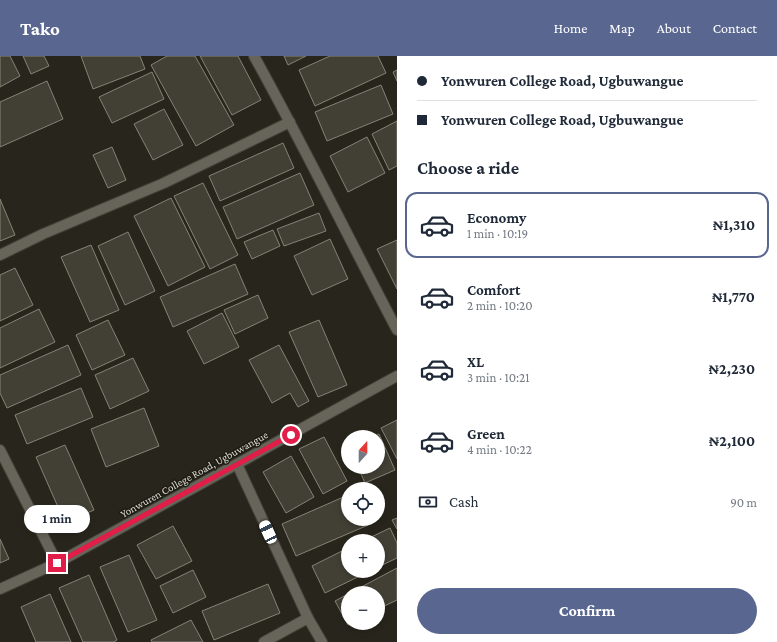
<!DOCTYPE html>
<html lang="en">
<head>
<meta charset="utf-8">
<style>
  body { margin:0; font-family:"Crimson Pro",serif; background:#f2f2f3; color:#1f2937; height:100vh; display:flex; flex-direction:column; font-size:15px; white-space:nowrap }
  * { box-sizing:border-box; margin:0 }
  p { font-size:13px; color:#747a83 }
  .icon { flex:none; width:22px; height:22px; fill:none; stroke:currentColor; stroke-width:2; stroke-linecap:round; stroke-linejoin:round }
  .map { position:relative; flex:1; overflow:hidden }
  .panel { display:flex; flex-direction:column; background:#fff; width:380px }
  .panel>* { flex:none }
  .hud { display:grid; align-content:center; height:88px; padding:0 20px; background:#fff }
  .needle { width:26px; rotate:21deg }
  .tools { position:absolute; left:341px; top:374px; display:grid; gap:8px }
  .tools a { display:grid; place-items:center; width:44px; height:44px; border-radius:50%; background:#fff; box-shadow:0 2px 6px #0003; font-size:20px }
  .end { position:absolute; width:18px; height:18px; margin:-9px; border:5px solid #e11d48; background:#fff; box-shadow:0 0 0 2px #fff }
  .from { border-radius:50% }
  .bubble { position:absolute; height:28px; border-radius:14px; background:#fff; box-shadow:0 2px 6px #0003; font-size:13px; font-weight:700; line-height:28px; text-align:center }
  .car { position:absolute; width:12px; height:24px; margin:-12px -6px; border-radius:5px; box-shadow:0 0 3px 1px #0007; background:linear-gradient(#fff 24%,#345 0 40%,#fff 0 76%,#345 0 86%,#fff 0) }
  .hud b { display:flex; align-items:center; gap:14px; height:38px; font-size:15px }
  .hud b+b { border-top:1px solid #e0e1e3 }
  .hud i { width:10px; height:10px; background:#1f2937 }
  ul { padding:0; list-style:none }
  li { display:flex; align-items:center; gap:12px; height:66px; margin:0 8px 6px; padding:0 12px; border:2px solid transparent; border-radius:12px }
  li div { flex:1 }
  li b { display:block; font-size:15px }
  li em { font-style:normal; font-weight:700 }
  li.on { border-color:#596790 }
  li>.icon { width:36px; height:36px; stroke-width:1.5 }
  h2 { padding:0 20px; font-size:18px; line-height:48px }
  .pay { display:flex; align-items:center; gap:10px; height:44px; padding:0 20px; font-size:15px }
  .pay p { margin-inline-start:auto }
  .cta { display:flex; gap:8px; margin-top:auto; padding:8px 20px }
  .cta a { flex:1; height:46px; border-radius:24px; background:#596790; color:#fff; font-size:16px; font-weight:700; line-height:46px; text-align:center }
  header { display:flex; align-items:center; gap:24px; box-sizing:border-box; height:56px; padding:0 20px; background:#596790; color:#fff }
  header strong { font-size:19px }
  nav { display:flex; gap:22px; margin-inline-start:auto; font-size:14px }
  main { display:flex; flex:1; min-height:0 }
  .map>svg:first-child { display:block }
  .building { fill:#424035; stroke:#858377 }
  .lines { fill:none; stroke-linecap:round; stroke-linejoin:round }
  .minor-casing { stroke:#424039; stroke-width:12 }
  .minor { stroke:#67655a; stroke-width:10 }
  .route { stroke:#e11d48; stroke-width:5 }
  .labels { text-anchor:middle; stroke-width:3; stroke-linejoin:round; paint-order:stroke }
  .street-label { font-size:11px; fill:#deddd6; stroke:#1f1d13 }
</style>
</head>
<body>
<header>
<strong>Tako</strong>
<nav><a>Home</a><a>Map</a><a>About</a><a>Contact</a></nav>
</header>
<main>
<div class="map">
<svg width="397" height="586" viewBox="0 0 397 586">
  <rect width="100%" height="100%" fill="#28261c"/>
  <!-- building -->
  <g class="building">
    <polygon points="0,0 10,0 20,20 0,31"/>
    <polygon points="23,0 44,0 49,10 31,18"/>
    <polygon points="81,0 140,0 145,13 93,33"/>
    <polygon points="167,0 195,0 234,69 196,90 151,9"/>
    <polygon points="200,0 238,0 261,44 232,59"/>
    <polygon points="284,0 306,0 288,9"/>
    <polygon points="330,0 378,0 386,17 315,50 299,14"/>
    <polygon points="397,14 397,25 393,16"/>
    <polygon points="152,16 164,43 112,67 99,41"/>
    <polygon points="47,25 63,63 0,91 0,46"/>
    <polygon points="381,29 393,58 327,85 315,56"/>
    <polygon points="164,53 183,89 153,104 134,68"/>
    <polygon points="397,65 397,110 389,114 372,78"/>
    <polygon points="367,81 385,117 348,136 330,100"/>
    <polygon points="283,87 294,112 220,145 209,120"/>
    <polygon points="112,91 126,124 108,132 93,99"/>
    <polygon points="300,117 314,149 237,183 223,151"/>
    <polygon points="203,127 238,199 210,213 174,140"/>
    <polygon points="171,142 205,211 168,230 134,160"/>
    <polygon points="0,143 15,179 0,185"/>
    <polygon points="319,157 326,175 284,190 277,173"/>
    <polygon points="273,174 280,190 252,203 244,186"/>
    <polygon points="128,176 155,235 125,249 98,190"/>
    <polygon points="330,183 348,223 312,239 294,200"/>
    <polygon points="397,184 397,233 377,193"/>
    <polygon points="91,189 119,254 90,266 61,201"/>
    <polygon points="235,208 248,238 173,271 160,241"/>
    <polygon points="15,212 33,249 0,265 0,219"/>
    <polygon points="258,239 268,262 235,278 224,254"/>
    <polygon points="39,253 55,286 0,312 0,272"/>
    <polygon points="222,257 239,291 204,308 187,275"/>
    <polygon points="108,264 125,299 92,314 76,279"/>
    <polygon points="319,264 347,329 318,341 289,276"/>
    <polygon points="68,289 81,319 7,352 0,337 0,319"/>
    <polygon points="279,289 309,345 298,351 290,337 272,347 249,304"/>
    <polygon points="133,302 149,335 110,353 95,319"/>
    <polygon points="81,332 93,361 27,388 15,359"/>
    <polygon points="144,352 159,390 106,411 91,373"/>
    <polygon points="397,364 397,403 381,372"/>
    <polygon points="379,378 395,414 365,427 358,411 378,411 378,381 373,381"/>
    <polygon points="324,381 347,425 323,438 299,393"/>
    <polygon points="65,389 94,454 65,467 36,401"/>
    <polygon points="291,400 314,441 286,457 263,416"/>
    <polygon points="348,439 348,463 372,463 373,467 296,500 282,468"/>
    <polygon points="397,462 397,473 392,464"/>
    <polygon points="173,470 192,505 156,523 137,489"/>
    <polygon points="390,472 397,487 397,502 378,511 378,485 363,485"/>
    <polygon points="0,483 9,503 0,507"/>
    <polygon points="348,492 348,515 370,515 325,537 312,510"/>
    <polygon points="129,499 157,564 128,576 100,511"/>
    <polygon points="397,512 397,544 378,553 378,537 350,537"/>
    <polygon points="193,514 206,541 173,557 160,530"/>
    <polygon points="89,519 117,584 114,586 83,586 59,532"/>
    <polygon points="268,528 280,557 214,584 202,555"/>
    <polygon points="50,538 71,586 36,586 21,551"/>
    <polygon points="348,538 348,567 352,567 348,569 335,545"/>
    <polygon points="191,564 203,586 152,586 151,584"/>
  </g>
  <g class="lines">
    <!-- minor casing -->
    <g class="minor-casing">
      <g id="minor">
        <path d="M254,0C304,90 349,183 397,274"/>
        <polyline points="0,199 43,178 164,127 290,66"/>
        <polyline points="0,394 57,507"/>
        <polyline points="237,408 308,562 322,586"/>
        <polyline points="0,533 57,507 397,320"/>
        <polyline points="264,586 308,562"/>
      </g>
    </g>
    <!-- minor -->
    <use href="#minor" class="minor"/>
  </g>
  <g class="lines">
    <!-- route -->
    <polyline class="route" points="57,507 291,379"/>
  </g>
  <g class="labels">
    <!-- street labels -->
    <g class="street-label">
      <text transform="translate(194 418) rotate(-29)" y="4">Yonwuren College Road, Ugbuwangue</text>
    </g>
  </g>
</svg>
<div class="tools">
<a><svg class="needle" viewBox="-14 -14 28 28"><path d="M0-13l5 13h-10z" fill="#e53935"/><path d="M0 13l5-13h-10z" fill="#747a83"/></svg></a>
<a><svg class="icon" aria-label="locate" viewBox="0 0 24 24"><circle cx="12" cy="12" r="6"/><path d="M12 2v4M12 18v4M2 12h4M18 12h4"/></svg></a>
<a>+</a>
<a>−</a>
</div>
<i class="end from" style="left:291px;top:379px"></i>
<i class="end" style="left:57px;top:507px"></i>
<div class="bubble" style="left:24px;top:449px;width:66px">1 min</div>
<i class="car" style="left:268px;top:476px;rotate:335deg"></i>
</div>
<section class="panel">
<div class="hud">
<b><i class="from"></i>Yonwuren College Road, Ugbuwangue</b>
<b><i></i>Yonwuren College Road, Ugbuwangue</b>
</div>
<h2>Choose a ride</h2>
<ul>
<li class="on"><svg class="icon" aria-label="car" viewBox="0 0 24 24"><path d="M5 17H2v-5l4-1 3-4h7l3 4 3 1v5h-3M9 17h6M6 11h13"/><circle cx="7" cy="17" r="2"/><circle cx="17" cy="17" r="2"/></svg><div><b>Economy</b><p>1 min · 10:19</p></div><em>₦1,310</em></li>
<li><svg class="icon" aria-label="car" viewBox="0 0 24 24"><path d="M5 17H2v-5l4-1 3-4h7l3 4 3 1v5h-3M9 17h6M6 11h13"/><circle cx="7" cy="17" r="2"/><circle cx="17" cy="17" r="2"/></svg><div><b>Comfort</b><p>2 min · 10:20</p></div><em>₦1,770</em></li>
<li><svg class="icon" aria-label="car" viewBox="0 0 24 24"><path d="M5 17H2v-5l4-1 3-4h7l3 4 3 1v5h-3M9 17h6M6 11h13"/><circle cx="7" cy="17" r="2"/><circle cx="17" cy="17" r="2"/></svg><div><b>XL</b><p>3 min · 10:21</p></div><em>₦2,230</em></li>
<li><svg class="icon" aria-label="car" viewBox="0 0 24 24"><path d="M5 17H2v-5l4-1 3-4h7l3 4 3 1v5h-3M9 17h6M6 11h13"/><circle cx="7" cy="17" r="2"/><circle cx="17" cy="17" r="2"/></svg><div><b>Green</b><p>4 min · 10:22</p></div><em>₦2,100</em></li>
</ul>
<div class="pay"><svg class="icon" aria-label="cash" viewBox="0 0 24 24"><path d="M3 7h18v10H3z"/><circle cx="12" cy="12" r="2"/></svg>Cash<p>90 m</p></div>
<div class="cta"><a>Confirm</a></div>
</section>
</main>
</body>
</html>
